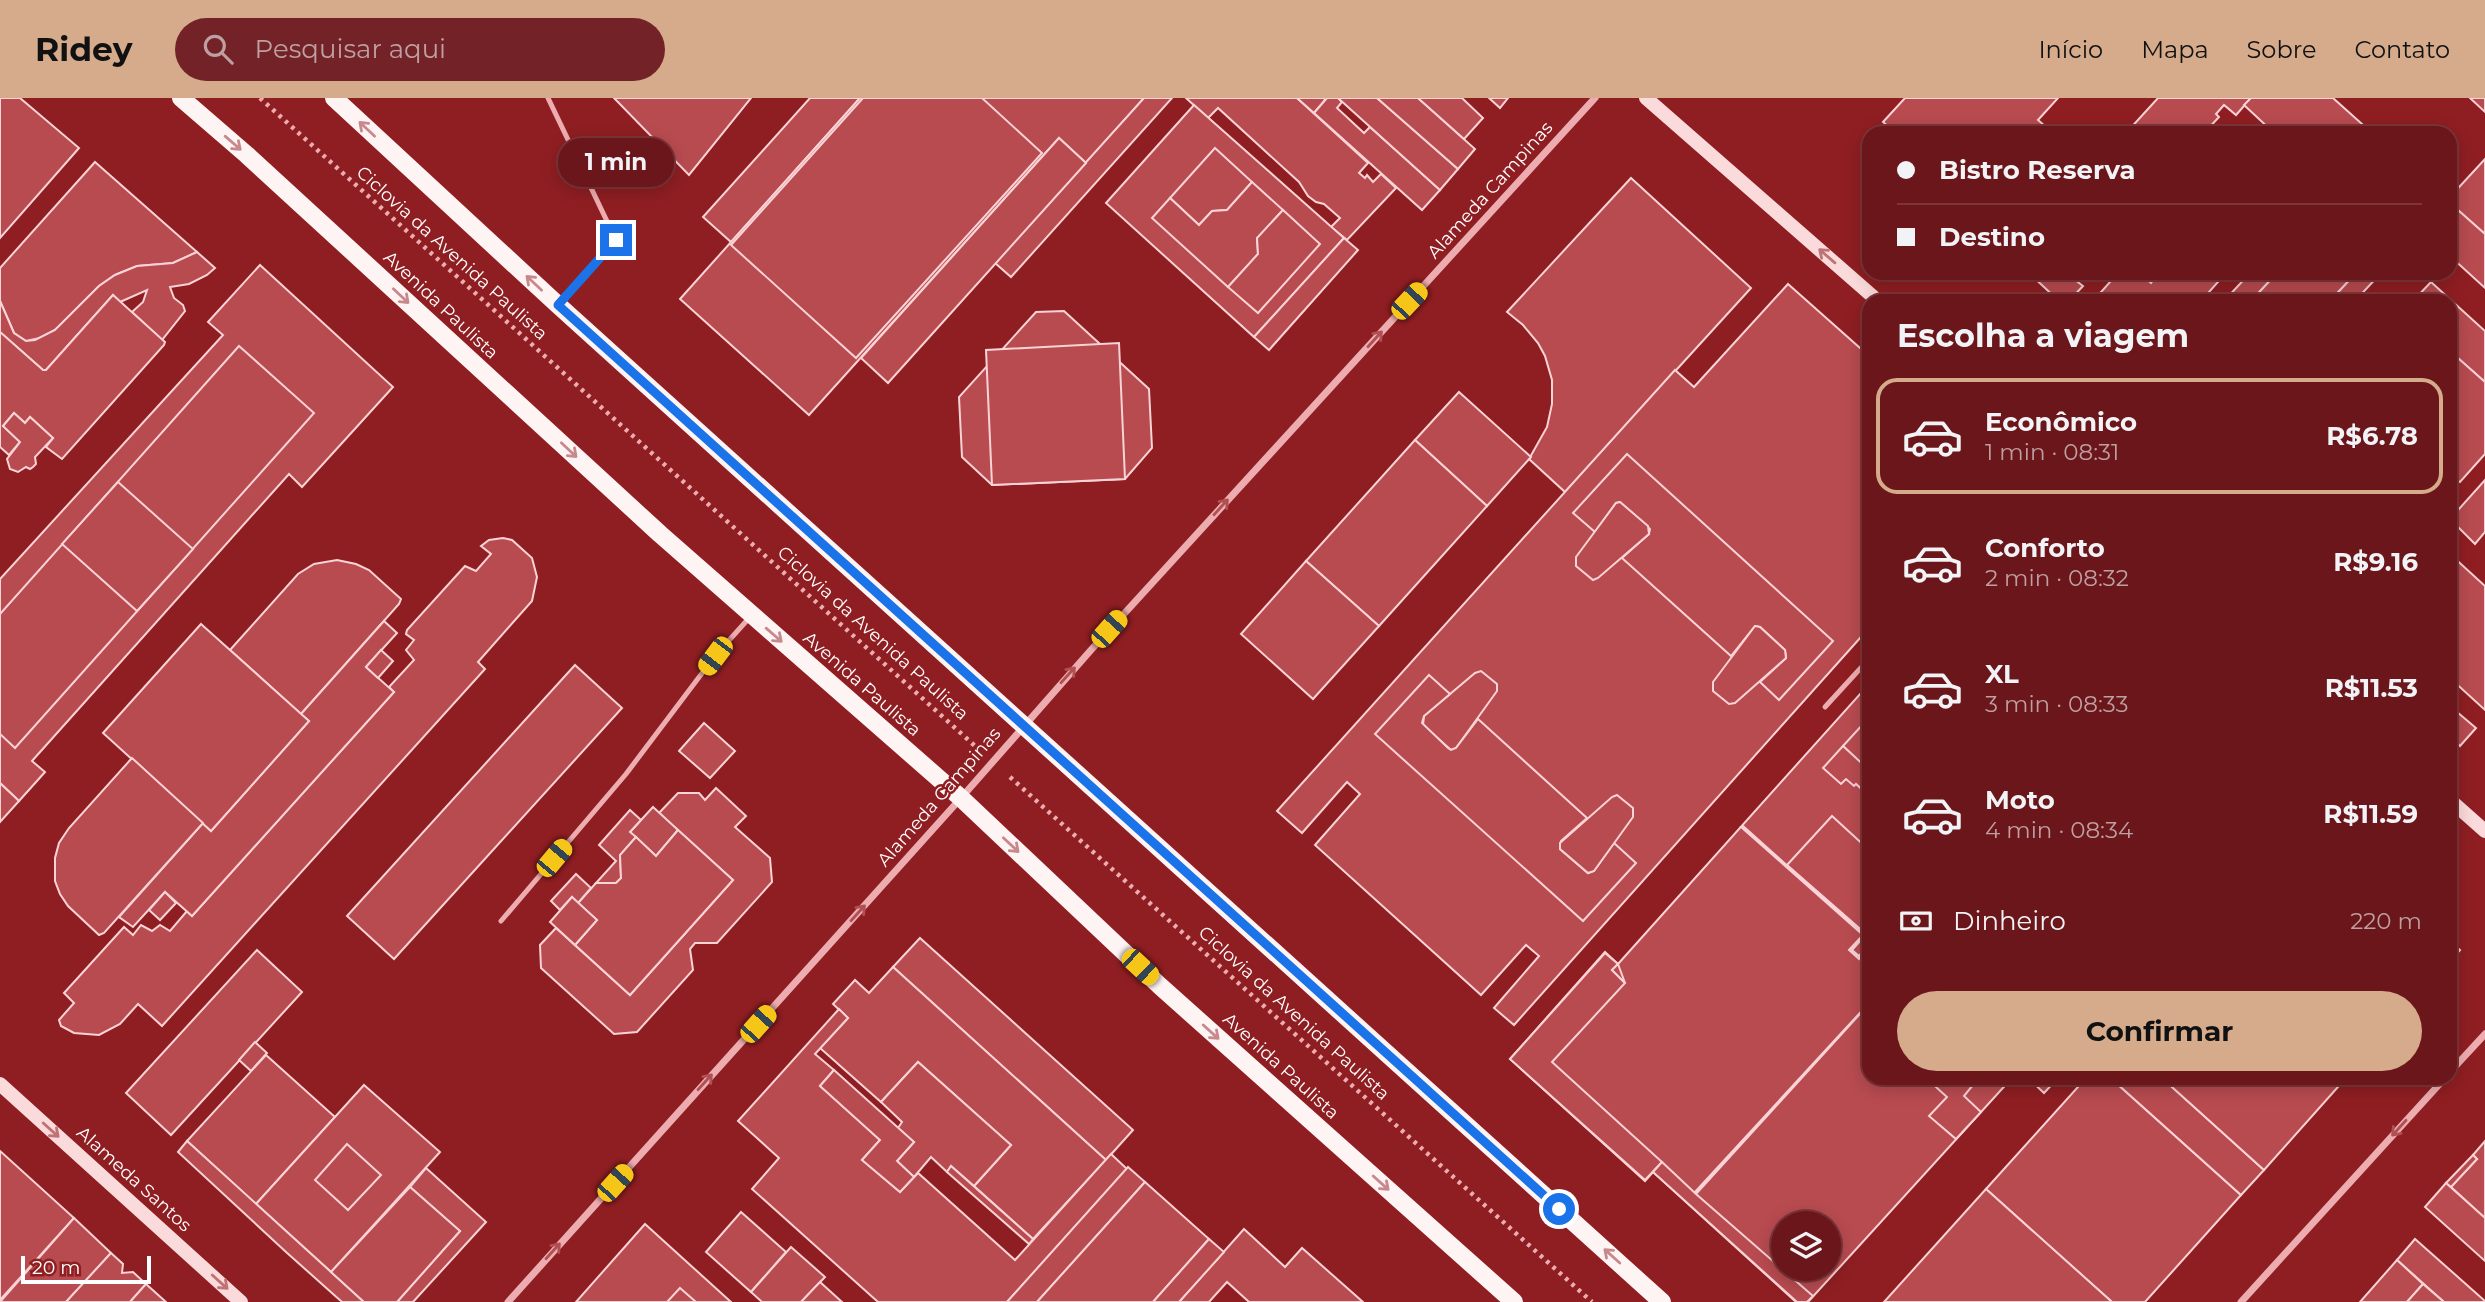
<!DOCTYPE html>
<html lang="pt">
<head>
<meta charset="utf-8">
<style>
  body { margin:0; font-family:Montserrat,sans-serif; background:#732327; color:#f1f3f6; height:100vh; display:flex; flex-direction:column; font-size:26px; white-space:nowrap }
  * { box-sizing:border-box; margin:0 }
  p { font-size:23px; color:#be9fa2 }
  .icon { flex:none; width:38px; height:38px; fill:none; stroke:currentColor; stroke-width:2; stroke-linecap:round; stroke-linejoin:round }
  .map { position:relative; flex:1; overflow:hidden }
  .side { position:absolute; left:1862px; top:196px; width:595px; height:791px; display:flex; flex-direction:column; background:#6b161a; border-radius:21px; box-shadow:0 4px 18px #0003,0 0 0 2px #7e3539 }
  .side>* { flex:none }
  .top-card { position:absolute; left:1862px; top:28px; width:595px; height:154px; border-radius:21px; box-shadow:0 4px 18px #0003,0 0 0 2px #7e3539; display:grid; align-content:center; height:154px; padding:0 35px; background:#6b161a }
  .controls { position:absolute; left:1771px; top:1113px; display:grid; gap:14px }
  .controls a { display:grid; place-items:center; width:70px; height:70px; border-radius:50%; background:#6b161a; box-shadow:0 4px 18px #0003,0 0 0 2px #7e3539; font-size:35px }
  .scale { position:absolute; left:21px; bottom:18px; width:130px; box-sizing:border-box; padding-left:7px; border:4px solid #fff; border-top:0; font-size:19px; line-height:24px; white-space:nowrap; color:#fff; -webkit-text-stroke:5px #8f1e22; paint-order:stroke }
  .end { position:absolute; width:32px; height:32px; margin:-16px; border:9px solid #1a73e8; background:#fff; box-shadow:0 0 0 4px #fff }
  .from { border-radius:50% }
  .bubble { position:absolute; height:49px; border-radius:24px; background:#6b161a; box-shadow:0 4px 18px #0003,0 0 0 2px #7e3539; font-size:23px; font-weight:700; line-height:49px; text-align:center }
  .car { position:absolute; width:21px; height:42px; margin:-21px -10px; border-radius:9px; box-shadow:0 0 5px 2px #0007; background:linear-gradient(#f5c518 24%,#345 0 40%,#f5c518 0 76%,#345 0 86%,#f5c518 0) }
  .top-card b { display:flex; align-items:center; gap:24px; height:66px; font-size:26px }
  .top-card b+b { border-top:2px solid #7e3539 }
  .top-card i { width:18px; height:18px; background:#f1f3f6 }
  ul { padding:0; list-style:none }
  li { display:flex; align-items:center; gap:21px; height:116px; margin:0 14px 10px; padding:0 21px; border:4px solid transparent; border-radius:21px }
  li div { flex:1 }
  li b { display:block; font-size:26px }
  li em { font-style:normal; font-weight:700 }
  li.on { border-color:#d6ab8b }
  li>.icon { width:63px; height:63px; stroke-width:1.5 }
  h2 { padding:0 35px; font-size:32px; line-height:84px }
  .pay { display:flex; align-items:center; gap:18px; height:77px; padding:0 35px; font-size:26px }
  .pay p { margin-inline-start:auto }
  .action { display:flex; gap:14px; margin-top:auto; padding:14px 35px }
  .action a { flex:1; height:80px; border-radius:42px; background:#d6ab8b; color:#111; font-size:28px; font-weight:700; line-height:80px; text-align:center }
  header { display:flex; align-items:center; gap:42px; box-sizing:border-box; height:98px; padding:0 35px; background:#d6ab8b; color:#111 }
  header strong { font-size:33px }
  nav { display:flex; gap:38px; margin-inline-start:auto; font-size:24px }
  .search { width:490px; height:63px; background:#732327; display:flex; align-items:center; gap:18px; box-sizing:border-box; padding:0 24px; border-radius:38px; color:#be9fa2; font-size:26px }
  .map>svg:first-child { display:block }
  .building { fill:#b84b50; stroke:#f9d3d5; stroke-width:2; fill-rule:evenodd }
  .lines { fill:none; stroke-linecap:round; stroke-linejoin:round }
  .path { stroke:#edadb0; stroke-width:4.5; stroke-dasharray:3.5 5; stroke-linecap:butt }
  .lane { stroke:#edadb0; stroke-width:5 }
  .street { stroke:#edadb0; stroke-width:7 }
  .secondary { stroke:#fadadb; stroke-width:14 }
  .primary { stroke:#fff4f4; stroke-width:18 }
  .oneway { stroke:#c7898b }
  .oneway2 { stroke:#bf7375 }
  .oneway3 { stroke:#b05054 }
  .route { stroke:#1a73e8; stroke-width:9 }
  .labels { text-anchor:middle; stroke-width:5; stroke-linejoin:round; paint-order:stroke }
  .street-label { font-size:18px; fill:#fff; stroke:#8f1e22 }
</style>
</head>
<body>
<header>
<strong>Ridey</strong>
<div class="search"><svg class="icon" aria-label="search" viewBox="0 0 24 24"><circle cx="10" cy="10" r="6"/><path d="M15 15l6 6"/></svg>Pesquisar aqui</div>
<nav><a>Início</a><a>Mapa</a><a>Sobre</a><a>Contato</a></nav>
</header>
<div class="map">
<svg width="2485" height="1204" viewBox="0 0 2485 1204">
  <rect width="100%" height="100%" fill="#8f1e22"/>
  <!-- building -->
  <g class="building">
    <polygon points="0,0 20,0 79,50 0,140"/>
    <polygon points="614,0 751,0 689,77"/>
    <polygon points="810,0 860,0 731,144 703,119"/>
    <polygon points="860,0 1144,0 1086,65 1059,40 809,317 680,201"/>
    <polygon points="863,0 982,0 1042,55 856,260 731,147"/>
    <polygon points="1144,0 1172,0 1011,179 995,165"/>
    <polygon points="1186,0 1297,0 1368,65 1359,75 1365,80 1367,77 1373,84 1381,76 1396,90 1347,142 1331,129 1340,120 1324,106 1316,104 1308,98 1299,84 1218,10 1208,20"/>
    <polygon points="1297,0 1324,0 1325,2 1314,15"/>
    <polygon points="1327,0 1338,0 1342,4 1337,10 1364,35 1370,29 1440,92 1422,112 1314,15"/>
    <polygon points="1338,0 1377,0 1458,71 1440,92"/>
    <polygon points="1377,0 1418,0 1475,51 1458,71"/>
    <polygon points="1418,0 1462,0 1483,20 1464,41"/>
    <polygon points="1489,0 1508,0 1500,10"/>
    <polygon points="1905,0 2058,0 2038,22 2045,28 2039,35 1896,35 1883,24"/>
    <polygon points="2158,0 2251,0 2236,17 2224,7 2216,16 2219,19 2204,35 2126,35"/>
    <polygon points="2251,0 2333,0 2372,35 2274,35 2244,7"/>
    <polygon points="2470,0 2485,0 2485,14"/>
    <polygon points="1194,7 1344,140 1254,239 1106,105"/>
    <polygon points="1059,40 1086,65 888,285 861,260"/>
    <polygon points="1215,50 1252,84 1227,112 1212,113 1199,127 1170,100"/>
    <polygon points="2485,61 2485,136 2450,105 2450,99"/>
    <polygon points="95,64 197,154 173,165 137,168 115,177 99,188 55,232 40,240 26,243 14,235 0,203 0,170"/>
    <polygon points="1631,80 1751,190 1565,394 1529,361 1547,329 1552,306 1552,282 1545,258 1538,245 1523,227 1507,214"/>
    <polygon points="1252,84 1283,112 1257,140 1258,156 1228,189 1152,120 1170,100 1199,127 1212,113 1227,112"/>
    <polygon points="2450,105 2485,136 2485,190 2450,158"/>
    <polygon points="1283,112 1320,146 1258,215 1228,189 1258,156 1257,140"/>
    <polygon points="1344,140 1358,152 1269,252 1254,239"/>
    <polygon points="197,154 215,170 207,177 189,186 170,189 174,200 183,207 185,213 162,242 132,214 143,204 147,192 120,204 113,197 46,272 43,272 0,234 0,203 14,235 26,243 35,242 55,232 99,188 115,177 137,168 173,165"/>
    <polygon points="260,167 393,289 302,389 289,376 32,663 45,674 19,703 0,685 0,481 223,237 208,224"/>
    <polygon points="2029,175 2079,175 2074,181 2083,188 2069,203 2059,203"/>
    <polygon points="2118,175 2140,175 2151,185 2158,175 2226,175 2201,203 2093,203"/>
    <polygon points="2250,175 2277,175 2251,203 2224,203"/>
    <polygon points="2277,175 2356,175 2330,203 2251,203"/>
    <polygon points="2356,175 2381,175 2355,203 2330,203"/>
    <polygon points="2431,184 2485,233 2485,284 2450,253 2450,203 2413,203"/>
    <polygon points="1788,186 1869,258 1869,530 1514,927 1494,910 1539,858 1526,847 1481,897 1315,747 1360,696 1347,684 1302,735 1277,713 1675,272 1694,289"/>
    <polygon points="113,197 165,244 164,247 62,361 46,349 53,340 30,319 25,325 14,315 3,328 20,344 9,357 0,349 0,234 43,272 46,272"/>
    <polygon points="1064,213 1149,291 1152,350 1125,381 992,387 962,359 959,299 1036,214"/>
    <polygon points="1119,245 1125,381 992,387 986,252"/>
    <polygon points="239,248 314,315 15,650 0,636 0,516"/>
    <polygon points="2450,253 2485,284 2485,356 2460,384 2450,378"/>
    <polygon points="1459,294 1531,359 1487,408 1415,342"/>
    <polygon points="14,315 25,325 30,319 53,340 35,359 36,366 33,369 30,371 26,369 18,374 10,371 7,361 20,344 3,328"/>
    <polygon points="1415,342 1487,408 1379,528 1306,463"/>
    <polygon points="1627,356 1833,543 1779,602 1760,584 1786,560 1785,552 1760,529 1755,528 1731,558 1622,460 1649,436 1650,431 1620,404 1616,405 1595,434 1573,415"/>
    <polygon points="2485,382 2485,434 2475,446 2450,421"/>
    <polygon points="118,384 193,451 137,513 62,446"/>
    <polygon points="1620,404 1648,428 1649,436 1598,480 1593,482 1576,468 1576,459 1616,405"/>
    <polygon points="503,440 512,442 532,460 537,479 532,503 478,564 485,571 162,928 138,906 120,926 99,937 74,935 61,928 59,922 74,905 64,895 124,829 133,837 141,827 152,833 160,827 170,833 187,813 192,818 394,594 389,589 414,562 406,552 414,542 406,536 407,532 465,468 476,473 491,456 481,448 489,442"/>
    <polygon points="2450,456 2485,488 2485,612 2450,580"/>
    <polygon points="337,462 356,466 369,472 401,501 399,506 301,616 230,552 298,476 314,466"/>
    <polygon points="1306,463 1379,528 1313,601 1241,536"/>
    <polygon points="384,523 397,535 366,569 394,594 192,818 165,794 133,829 119,819 203,725 211,733 309,623 301,616"/>
    <polygon points="201,526 309,623 211,733 103,635"/>
    <polygon points="1755,528 1760,529 1785,552 1786,560 1735,605 1729,606 1713,593 1713,584"/>
    <polygon points="381,552 393,563 378,580 366,569"/>
    <polygon points="575,567 622,610 394,861 347,818"/>
    <polygon points="1481,573 1497,586 1497,593 1456,650 1451,652 1423,627 1424,618 1475,575"/>
    <polygon points="1429,577 1450,596 1424,618 1422,625 1448,650 1451,652 1456,650 1478,621 1587,720 1561,743 1560,751 1588,775 1594,773 1614,745 1636,765 1583,823 1375,636"/>
    <path d="M1869,586V980H2012L1808,1204H1796L1653,1074L1645,1083L1510,961L1605,854L1618,866ZM1783,1125H1829V1171H1783Z"/>
    <polygon points="2450,608 2476,630 2460,648 2450,638"/>
    <polygon points="704,625 735,653 710,680 679,653"/>
    <polygon points="1864,625 1869,630 1869,673 1843,648"/>
    <polygon points="1843,648 1869,672 1869,698 1856,686 1854,688 1846,681 1841,686 1823,670"/>
    <polygon points="132,660 203,725 104,835 99,837 68,808 60,796 55,783 55,760 59,745 69,730"/>
    <polygon points="0,685 19,703 0,724"/>
    <polygon points="716,690 746,718 735,729 770,760 772,784 717,845 695,845 690,851 693,872 637,934 614,936 541,870 540,847 556,830 630,897 733,782 659,715 678,695 699,695 705,702"/>
    <polygon points="1617,697 1633,710 1633,719 1594,773 1588,775 1560,751 1560,745 1612,699"/>
    <polygon points="653,709 678,732 656,758 630,734"/>
    <polygon points="630,712 641,722 630,734 636,739 620,757 621,780 616,785 596,785 616,763 599,747"/>
    <polygon points="1832,718 1869,752 1869,833 1866,836 1787,767"/>
    <polygon points="1743,728 1865,837 1852,852 1859,859 1864,853 1869,860 1864,855 1859,861 1849,852 1863,837 1741,729"/>
    <polygon points="678,732 733,782 630,897 575,847 597,822 578,805 596,785 616,785 621,780 620,757 636,739 656,758"/>
    <polygon points="576,776 591,790 578,805 572,799 560,812 551,803"/>
    <polygon points="165,794 176,805 160,822 149,812"/>
    <polygon points="572,799 597,822 575,847 550,824"/>
    <polygon points="1869,833 1869,857 1864,852 1859,858 1852,852"/>
    <polygon points="920,840 1133,1032 1106,1062 893,869"/>
    <polygon points="2450,843 2460,852 2450,864"/>
    <polygon points="257,852 302,894 171,1037 126,995"/>
    <polygon points="1605,855 1618,866 1612,872 1625,885 1552,964 1662,1064 1645,1082 1510,961"/>
    <polygon points="1618,866 1625,885 1612,872"/>
    <polygon points="893,869 1106,1062 1033,1141 974,1088 1011,1047 918,964 881,1004 820,950 848,920 833,906 855,882 869,895"/>
    <polygon points="1869,905 1869,906 1696,1096 1695,1094"/>
    <polygon points="839,911 848,920 815,956 834,972 820,988 880,1042 862,1062 900,1094 918,1075 1015,1162 1111,1056 1127,1071 1007,1204 878,1204 752,1091 779,1060 738,1023"/>
    <polygon points="255,944 267,955 251,973 239,962"/>
    <polygon points="266,957 335,1019 256,1106 187,1043"/>
    <polygon points="918,964 1011,1047 974,1088 951,1068 947,1074 931,1059 914,1079 897,1063 914,1044 898,1030 902,1024 881,1004"/>
    <polygon points="834,972 914,1044 897,1063 914,1079 900,1094 862,1062 880,1042 820,988"/>
    <polygon points="1926,980 1965,980 1973,987 1964,998 1981,1014 1956,1041 1929,1018 1947,999"/>
    <polygon points="2028,980 2058,980 2044,995"/>
    <polygon points="2086,980 2116,980 2114,983 2241,1097 2145,1204 2112,1204 1986,1091"/>
    <polygon points="2116,980 2162,980 2264,1072 2241,1097 2114,983"/>
    <polygon points="2162,980 2346,980 2264,1072"/>
    <polygon points="364,987 440,1054 331,1174 256,1106"/>
    <polygon points="187,1043 331,1174 364,1204 342,1204 286,1154 178,1054"/>
    <polygon points="2485,1043 2485,1120 2451,1089 2477,1061 2473,1057"/>
    <polygon points="347,1046 381,1077 348,1112 315,1082"/>
    <polygon points="0,1053 74,1120 0,1202"/>
    <polygon points="2473,1057 2477,1061 2451,1089 2446,1085"/>
    <polygon points="1662,1064 1696,1096 1813,1198 1807,1204 1797,1204 1653,1074"/>
    <polygon points="951,1068 1033,1141 1029,1146 947,1074"/>
    <polygon points="1128,1069 1145,1084 1037,1204 1007,1204"/>
    <polygon points="426,1070 486,1124 413,1204 397,1204 460,1133 410,1089"/>
    <polygon points="1145,1084 1209,1141 1153,1204 1037,1204"/>
    <polygon points="2446,1085 2485,1120 2485,1163 2425,1109"/>
    <polygon points="410,1089 460,1133 397,1204 364,1204 331,1174"/>
    <polygon points="1986,1091 2112,1204 1884,1204"/>
    <polygon points="741,1114 786,1154 751,1194 706,1154"/>
    <polygon points="74,1120 111,1155 66,1204 0,1204"/>
    <polygon points="645,1126 731,1204 576,1204"/>
    <polygon points="1244,1131 1285,1169 1302,1150 1363,1204 1249,1204 1227,1184 1209,1204 1179,1204"/>
    <polygon points="1209,1141 1224,1154 1179,1204 1153,1204"/>
    <polygon points="2415,1141 2485,1203 2485,1204 2444,1204 2397,1162"/>
    <polygon points="791,1149 825,1179 801,1204 762,1204 751,1194"/>
    <polygon points="111,1155 123,1166 122,1175 133,1174 146,1186 130,1204 66,1204"/>
    <polygon points="2397,1162 2423,1186 2407,1204 2360,1204"/>
    <polygon points="820,1184 842,1204 801,1204"/>
    <polygon points="146,1186 166,1204 130,1204"/>
    <polygon points="2423,1186 2444,1204 2407,1204"/>
    <polygon points="680,1190 696,1204 667,1204"/>
  </g>
  <g class="lines">
    <!-- path -->
    <g class="path">
      <polyline points="260,0 975,648"/>
      <polyline points="1010,679 1592,1204"/>
    </g>
    <!-- lane -->
    <g class="lane">
      <polyline points="548,0 616,142 560,205"/>
      <polyline points="1825,609 1869,561"/>
      <polyline points="501,823 626,676 715,558 750,519"/>
    </g>
    <!-- street -->
    <g class="street">
      <polyline points="2450,974 2485,936"/>
      <polyline points="508,1204 961,700 1091,552 1595,0"/>
      <polyline points="2241,1204 2445,980"/>
    </g>
    <!-- secondary -->
    <g class="secondary">
      <polyline points="1646,0 1878,203"/>
      <polyline points="2450,702 2485,733"/>
      <polyline points="0,986 241,1204"/>
    </g>
    <!-- primary -->
    <g class="primary">
      <polyline points="181,0 247,57 660,436 961,700 1160,888 1514,1204"/>
      <polyline points="334,0 558,207 1662,1204"/>
    </g>
  </g>
  <!-- one-way arrows -->
  <defs><path id="oneway-shaft" d="M-6 0H5M1.5-3L5.5 0L1.5 3" fill="none" stroke-width="1.6" stroke-linecap="round" stroke-linejoin="round" transform="scale(1.75)"/></defs>
  <g class="oneway">
    <use href="#oneway-shaft" transform="translate(367 31) rotate(-137)"/>
    <use href="#oneway-shaft" transform="translate(233 45) rotate(41)"/>
    <use href="#oneway-shaft" transform="translate(534 185) rotate(-137)"/>
    <use href="#oneway-shaft" transform="translate(401 198) rotate(43)"/>
    <use href="#oneway-shaft" transform="translate(569 352) rotate(43)"/>
    <use href="#oneway-shaft" transform="translate(774 537) rotate(41)"/>
    <use href="#oneway-shaft" transform="translate(1011 747) rotate(43)"/>
    <use href="#oneway-shaft" transform="translate(1211 934) rotate(42)"/>
    <use href="#oneway-shaft" transform="translate(1381 1085) rotate(42)"/>
    <use href="#oneway-shaft" transform="translate(1612 1158) rotate(-138)"/>
  </g>
  <g class="oneway2">
    <use href="#oneway-shaft" transform="translate(1827 158) rotate(-139)"/>
    <use href="#oneway-shaft" transform="translate(51 1032) rotate(42)"/>
    <use href="#oneway-shaft" transform="translate(220 1184) rotate(42)"/>
  </g>
  <g class="oneway3">
    <use href="#oneway-shaft" transform="translate(1375 241) rotate(-48)"/>
    <use href="#oneway-shaft" transform="translate(1221 409) rotate(-48)"/>
    <use href="#oneway-shaft" transform="translate(1068 577) rotate(-48)"/>
    <use href="#oneway-shaft" transform="translate(858 815) rotate(-48)"/>
    <use href="#oneway-shaft" transform="translate(705 984) rotate(-48)"/>
    <use href="#oneway-shaft" transform="translate(2399 1030) rotate(132)"/>
    <use href="#oneway-shaft" transform="translate(553 1153) rotate(-48)"/>
  </g>
  <g class="lines">
    <!-- route -->
    <polyline class="route" points="616,142 558,207 1559,1111"/>
  </g>
  <g class="labels">
    <!-- street labels -->
    <g class="street-label">
      <text transform="translate(1490 92) rotate(-48)" y="6">Alameda Campinas</text>
      <text transform="translate(452 155) rotate(42)" y="6">Ciclovia da Avenida Paulista</text>
      <text transform="translate(441 207) rotate(43)" y="6">Avenida Paulista</text>
      <text transform="translate(873 535) rotate(42)" y="6">Ciclovia da Avenida Paulista</text>
      <text transform="translate(862 586) rotate(41)" y="6">Avenida Paulista</text>
      <text transform="translate(939 699) rotate(-49)" y="6">Alameda Campinas</text>
      <text transform="translate(1294 915) rotate(42)" y="6">Ciclovia da Avenida Paulista</text>
      <text transform="translate(1281 968) rotate(42)" y="6">Avenida Paulista</text>
      <text transform="translate(134 1081) rotate(42)" y="6">Alameda Santos</text>
    </g>
  </g>
</svg>
<div class="controls">
<a><svg class="icon" aria-label="layers" viewBox="0 0 24 24"><path d="M12 4l9 5-9 5-9-5zM3 14l9 5 9-5"/></svg></a>
</div>
<div class="scale">20 m</div>
<i class="end from" style="left:1559px;top:1111px"></i>
<i class="end" style="left:616px;top:142px"></i>
<div class="bubble" style="left:558px;top:40px;width:116px">1 min</div>
<i class="car" style="left:1409px;top:203px;rotate:43deg"></i>
<i class="car" style="left:1109px;top:531px;rotate:42deg"></i>
<i class="car" style="left:715px;top:558px;rotate:217deg"></i>
<i class="car" style="left:554px;top:760px;rotate:40deg"></i>
<i class="car" style="left:1140px;top:869px;rotate:133deg"></i>
<i class="car" style="left:758px;top:926px;rotate:42deg"></i>
<i class="car" style="left:615px;top:1085px;rotate:42deg"></i>
<div class="top-card">
<b><i class="from"></i>Bistro Reserva</b>
<b><i></i>Destino</b>
</div>
<section class="side">
<h2>Escolha a viagem</h2>
<ul>
<li class="on"><svg class="icon" aria-label="car" viewBox="0 0 24 24"><path d="M5 17H2v-5l4-1 3-4h7l3 4 3 1v5h-3M9 17h6M6 11h13"/><circle cx="7" cy="17" r="2"/><circle cx="17" cy="17" r="2"/></svg><div><b>Econômico</b><p>1 min · 08:31</p></div><em>R$6.78</em></li>
<li><svg class="icon" aria-label="car" viewBox="0 0 24 24"><path d="M5 17H2v-5l4-1 3-4h7l3 4 3 1v5h-3M9 17h6M6 11h13"/><circle cx="7" cy="17" r="2"/><circle cx="17" cy="17" r="2"/></svg><div><b>Conforto</b><p>2 min · 08:32</p></div><em>R$9.16</em></li>
<li><svg class="icon" aria-label="car" viewBox="0 0 24 24"><path d="M5 17H2v-5l4-1 3-4h7l3 4 3 1v5h-3M9 17h6M6 11h13"/><circle cx="7" cy="17" r="2"/><circle cx="17" cy="17" r="2"/></svg><div><b>XL</b><p>3 min · 08:33</p></div><em>R$11.53</em></li>
<li><svg class="icon" aria-label="car" viewBox="0 0 24 24"><path d="M5 17H2v-5l4-1 3-4h7l3 4 3 1v5h-3M9 17h6M6 11h13"/><circle cx="7" cy="17" r="2"/><circle cx="17" cy="17" r="2"/></svg><div><b>Moto</b><p>4 min · 08:34</p></div><em>R$11.59</em></li>
</ul>
<div class="pay"><svg class="icon" aria-label="cash" viewBox="0 0 24 24"><path d="M3 7h18v10H3z"/><circle cx="12" cy="12" r="2"/></svg>Dinheiro<p>220 m</p></div>
<div class="action"><a>Confirmar</a></div>
</section>
</div>
</body>
</html>
